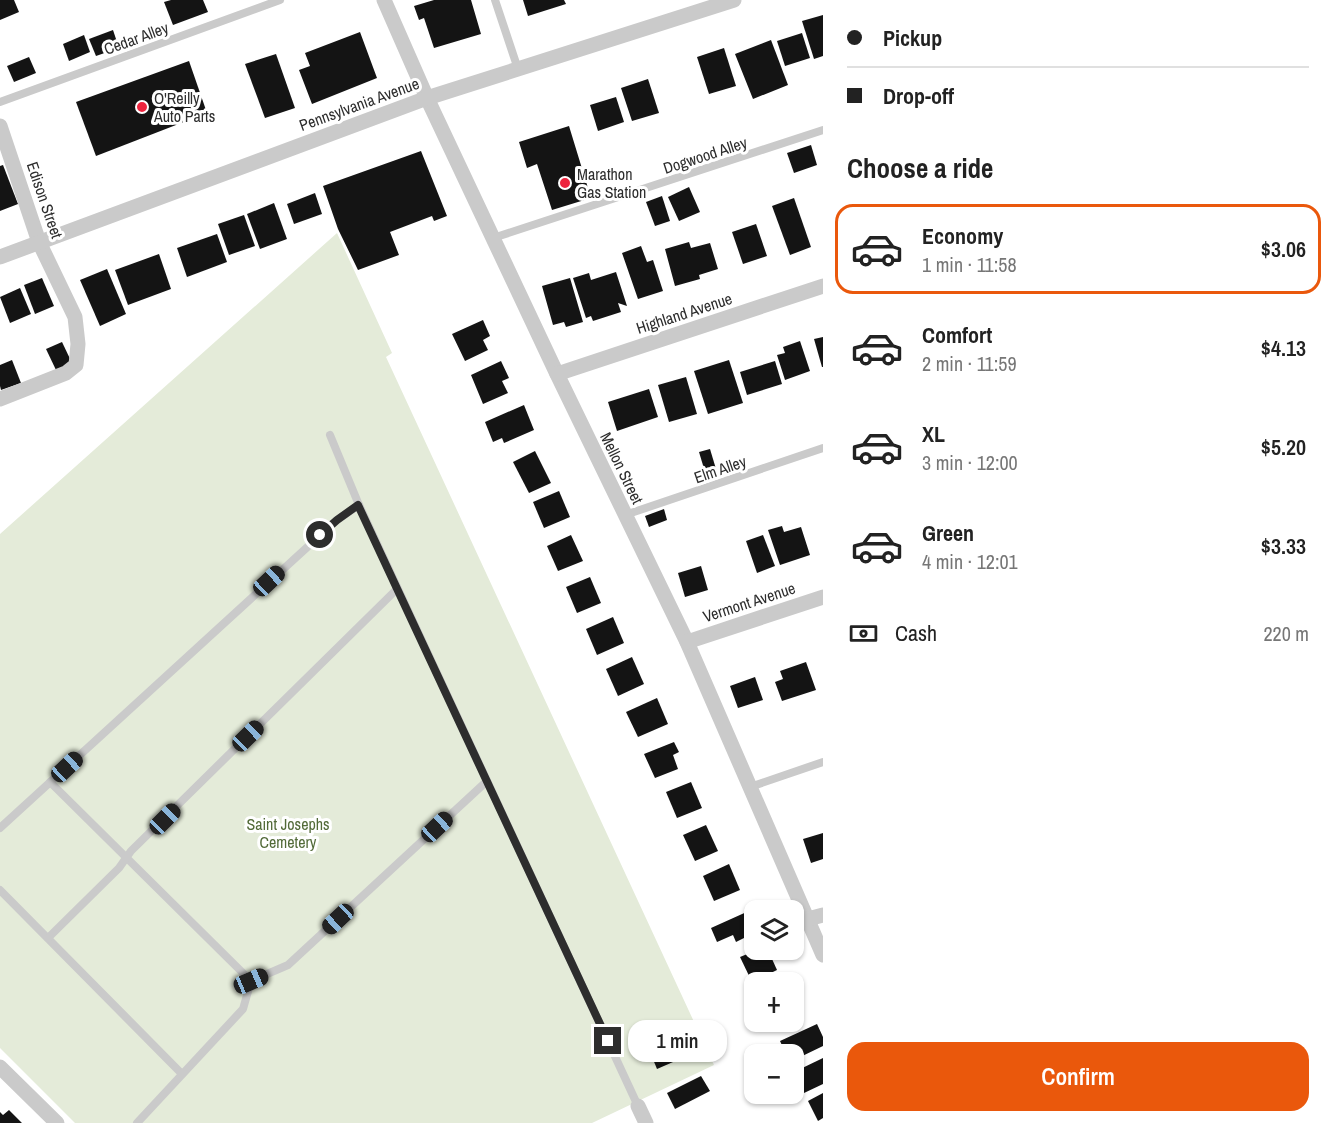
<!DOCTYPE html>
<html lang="en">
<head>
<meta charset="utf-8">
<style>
  body { margin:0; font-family:"Archivo Narrow",sans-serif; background:#f2f2f2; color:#222; height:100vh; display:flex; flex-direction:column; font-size:22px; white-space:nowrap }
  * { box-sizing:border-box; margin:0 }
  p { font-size:20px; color:#767676 }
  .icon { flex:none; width:33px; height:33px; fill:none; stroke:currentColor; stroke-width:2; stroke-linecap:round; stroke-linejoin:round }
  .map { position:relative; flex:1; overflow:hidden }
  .sheet { display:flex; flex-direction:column; background:#fff; width:510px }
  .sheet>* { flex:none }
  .banner { display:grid; align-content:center; height:132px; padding:0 24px; background:#fff }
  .tools { position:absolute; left:744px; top:900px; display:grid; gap:12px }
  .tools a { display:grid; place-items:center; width:60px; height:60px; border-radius:12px; background:#fff; box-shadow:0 2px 4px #0004; font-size:30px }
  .end { position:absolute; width:27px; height:27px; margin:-14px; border:8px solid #2d2d2d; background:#fff; box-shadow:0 0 0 3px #fff }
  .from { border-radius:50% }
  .bubble { position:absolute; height:42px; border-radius:18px; background:#fff; box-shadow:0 2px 4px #0004; font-size:20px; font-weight:600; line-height:42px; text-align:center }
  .car { position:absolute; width:18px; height:36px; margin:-18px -9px; border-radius:8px; box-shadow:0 0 4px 2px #0007; background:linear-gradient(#222 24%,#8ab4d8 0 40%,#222 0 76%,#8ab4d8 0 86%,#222 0) }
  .banner b { display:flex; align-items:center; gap:21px; height:57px; font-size:22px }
  .banner b+b { border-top:2px solid #e0e0e0 }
  .banner i { width:15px; height:15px; background:#222 }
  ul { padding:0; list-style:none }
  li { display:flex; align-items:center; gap:18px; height:90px; margin:0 12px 9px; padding:0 12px; border:3px solid transparent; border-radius:18px }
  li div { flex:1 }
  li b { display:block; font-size:22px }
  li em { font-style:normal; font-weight:600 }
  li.on { border-color:#ea580c }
  li>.icon { width:54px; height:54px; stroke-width:1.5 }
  h2 { padding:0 24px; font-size:27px; line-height:72px }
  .pay { display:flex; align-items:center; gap:15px; height:66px; padding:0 24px; font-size:22px }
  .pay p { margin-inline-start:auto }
  .action { display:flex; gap:12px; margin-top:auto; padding:12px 24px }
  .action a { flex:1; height:69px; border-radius:18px; background:#ea580c; color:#fff; font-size:24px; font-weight:600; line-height:69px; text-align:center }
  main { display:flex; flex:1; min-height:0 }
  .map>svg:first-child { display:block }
  .green { fill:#e4ebd9 }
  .building { fill:#141414 }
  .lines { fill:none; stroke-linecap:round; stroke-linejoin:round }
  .lane { stroke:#cacaca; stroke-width:8 }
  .street { stroke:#cacaca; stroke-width:15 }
  .route { stroke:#2d2d2d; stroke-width:8 }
  .poi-dot { fill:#ee243e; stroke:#fff; stroke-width:2 }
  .labels { text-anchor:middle; stroke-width:6; stroke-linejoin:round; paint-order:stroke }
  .street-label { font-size:16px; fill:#2d2d2d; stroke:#fff }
  .poi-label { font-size:16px; fill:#2d2d2d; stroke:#fff; text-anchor:start }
  .park-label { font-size:16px; fill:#526a38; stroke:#fff }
</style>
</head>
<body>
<main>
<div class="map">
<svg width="823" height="1123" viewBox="0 0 823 1123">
  <rect width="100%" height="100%" fill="#fff"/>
  <!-- green -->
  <polygon class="green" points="337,233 392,353 386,357 714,1065 592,1123 75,1123 0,1048 0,534"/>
  <!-- building -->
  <g class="building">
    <polygon points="0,0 14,0 19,12 0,20"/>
    <polygon points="171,0 203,0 208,12 173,25 164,2"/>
    <polygon points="434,0 471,0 481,34 434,48 424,18 419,20 414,6"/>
    <polygon points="523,0 564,0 566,4 528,16"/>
    <polygon points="823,15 823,56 814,59 802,21"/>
    <polygon points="113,30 119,48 96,56 89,39"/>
    <polygon points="360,32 377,78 312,104 299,70 310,66 305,53"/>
    <polygon points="802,33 810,58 785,66 777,41"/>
    <polygon points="84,35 90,52 69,61 63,44"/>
    <polygon points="771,40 788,85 753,99 735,54"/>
    <polygon points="724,48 736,86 709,94 697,57"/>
    <polygon points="276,54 295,108 265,118 245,64"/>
    <polygon points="29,57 36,73 14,82 7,66"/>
    <polygon points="189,61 207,113 96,156 76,102"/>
    <polygon points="648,79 659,113 632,121 621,88"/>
    <polygon points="616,97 624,122 598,131 590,105"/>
    <polygon points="569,126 591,198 552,210 537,164 527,168 519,142"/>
    <polygon points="811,145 817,165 794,173 787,153"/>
    <polygon points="421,151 447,216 434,221 432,216 390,232 399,255 358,270 338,229 323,186"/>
    <polygon points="3,165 18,204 0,211 0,166"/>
    <polygon points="689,187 700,212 679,221 668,197"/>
    <polygon points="315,193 322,214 294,224 287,204"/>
    <polygon points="662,196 670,221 655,226 646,202"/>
    <polygon points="794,198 811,247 790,255 772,206"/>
    <polygon points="274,203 287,239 260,249 247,214"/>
    <polygon points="244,215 255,246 229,255 218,224"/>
    <polygon points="756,224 767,256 743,264 732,232"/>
    <polygon points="217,234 227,262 187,277 177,248"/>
    <polygon points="689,242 691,248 710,243 718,269 699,275 700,279 675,286 665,249"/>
    <polygon points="641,246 647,262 653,260 663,291 638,299 622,253"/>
    <polygon points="159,254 171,289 128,305 115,270"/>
    <polygon points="107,269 126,314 100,326 80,280"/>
    <polygon points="616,272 627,306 618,303 621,312 593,321 591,316 586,318 573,278 589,273 591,280"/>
    <polygon points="42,278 54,306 35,314 24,285"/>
    <polygon points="570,278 583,322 566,327 564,322 553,325 542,286"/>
    <polygon points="20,288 31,314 10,323 0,297"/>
    <polygon points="483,320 490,336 483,340 488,350 465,361 452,334"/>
    <polygon points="823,337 823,367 822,367 814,339"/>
    <polygon points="800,341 810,371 785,380 777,355 785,353 783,347"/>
    <polygon points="62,342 72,363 56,370 46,349"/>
    <polygon points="12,360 21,383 1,390 0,386 0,365"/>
    <polygon points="729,360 743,403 708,414 694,371"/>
    <polygon points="501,361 509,378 502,381 508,393 483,404 471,375"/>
    <polygon points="775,361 782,384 747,395 740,372"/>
    <polygon points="686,377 697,414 669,422 658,385"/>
    <polygon points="649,389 658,417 617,431 608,402"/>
    <polygon points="524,405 534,430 504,443 502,438 493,442 485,422"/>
    <polygon points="710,449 716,469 705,472 699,452"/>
    <polygon points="535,451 551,483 529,493 513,462"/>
    <polygon points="559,491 570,517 544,528 533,502"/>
    <polygon points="664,509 667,520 649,527 645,516"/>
    <polygon points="782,526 784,532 801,527 810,555 780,565 768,530"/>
    <polygon points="571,535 583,561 558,571 547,546"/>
    <polygon points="763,535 775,566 757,573 746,541"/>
    <polygon points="701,566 708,590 685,597 678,573"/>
    <polygon points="590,577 601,603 577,613 566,587"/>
    <polygon points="613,617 624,643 597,655 586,629"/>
    <polygon points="632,657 644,684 618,696 606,669"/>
    <polygon points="806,662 816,690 782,701 775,682 783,679 780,671"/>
    <polygon points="755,677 763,700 738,708 730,686"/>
    <polygon points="657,698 668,724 638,737 626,712"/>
    <polygon points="674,742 679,752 673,755 678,769 655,778 644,754"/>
    <polygon points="691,782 702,808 677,818 666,792"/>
    <polygon points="706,825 718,851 695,861 683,835"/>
    <polygon points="823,833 823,859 811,863 803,839"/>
    <polygon points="729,864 740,890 714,901 703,876"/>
    <polygon points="751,910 754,918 754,933 736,942 733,935 717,942 711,928"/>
    <polygon points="757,950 768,950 777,970 752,982 740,957"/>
    <polygon points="794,1008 800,1022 783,1030 779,1022 794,1022"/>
    <polygon points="817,1024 823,1037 823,1046 794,1060 794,1054 786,1054 780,1041"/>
    <polygon points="689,1035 696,1052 657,1069 650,1052"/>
    <polygon points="823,1058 823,1084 804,1093 794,1072"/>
    <polygon points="701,1076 710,1091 675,1109 667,1093"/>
    <polygon points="823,1093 823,1118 818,1121 808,1101"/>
    <polygon points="9,1110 22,1123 0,1123 0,1112 3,1115"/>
  </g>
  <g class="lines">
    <!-- lane -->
    <g class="lane">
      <polyline points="495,0 518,69"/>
      <polyline points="0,102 280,0"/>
      <polyline points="493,238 823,130"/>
      <polyline points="330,435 359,505 638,1106"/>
      <polyline points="625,515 823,448"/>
      <polyline points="50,782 251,981"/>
      <polyline points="750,787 823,762"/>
      <polyline points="0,828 337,520 359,505"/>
      <polyline points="0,890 182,1074"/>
      <polyline points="48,938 119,868 131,851 397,589"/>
      <polyline points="137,1123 243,1009 251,981 288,965 487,781"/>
    </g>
    <!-- street -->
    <g class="street">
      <polyline points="384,0 427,98 557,374 687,642 823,955"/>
      <polyline points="0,126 39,242 75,317 78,344 76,365 66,373 0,399"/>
      <polyline points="0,257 427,98 734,0"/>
      <polyline points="557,374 823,286"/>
      <polyline points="687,642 823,597"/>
      <polyline points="808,919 823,915"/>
      <polyline points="0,1067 57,1123"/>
      <polyline points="638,1106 646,1123"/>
    </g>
  </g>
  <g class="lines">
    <!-- route -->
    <polyline class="route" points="320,535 337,520 358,505 608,1041"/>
  </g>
  <!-- markers -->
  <g class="poi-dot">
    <circle cx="142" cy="107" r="6"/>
    <circle cx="565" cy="183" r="6"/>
  </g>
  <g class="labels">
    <!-- street labels -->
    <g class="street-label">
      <text transform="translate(136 38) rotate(-20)" y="6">Cedar Alley</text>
      <text transform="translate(359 104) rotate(-20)" y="6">Pennsylvania Avenue</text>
      <text transform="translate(705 155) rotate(-18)" y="6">Dogwood Alley</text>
      <text transform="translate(45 200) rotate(71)" y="6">Edison Street</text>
      <text transform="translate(684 313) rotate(-18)" y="6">Highland Avenue</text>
      <text transform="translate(622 468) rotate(64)" y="6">Mellon Street</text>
      <text transform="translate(720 469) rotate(-19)" y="6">Elm Alley</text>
      <text transform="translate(749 602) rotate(-18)" y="6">Vermont Avenue</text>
    </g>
    <!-- poi labels -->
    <g class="poi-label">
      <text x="154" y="104">O'Reilly<tspan x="154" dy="18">Auto Parts</tspan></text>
      <text x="577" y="180">Marathon<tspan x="577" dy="18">Gas Station</tspan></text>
    </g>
    <!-- park labels -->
    <g class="park-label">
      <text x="288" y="830">Saint Josephs<tspan x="288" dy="18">Cemetery</tspan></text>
    </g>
  </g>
</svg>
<div class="tools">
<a><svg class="icon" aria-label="layers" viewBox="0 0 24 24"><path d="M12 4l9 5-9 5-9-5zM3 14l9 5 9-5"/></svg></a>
<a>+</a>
<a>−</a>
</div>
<i class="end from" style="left:320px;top:535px"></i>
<i class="end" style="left:608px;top:1041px"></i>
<div class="bubble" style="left:628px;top:1020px;width:99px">1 min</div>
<i class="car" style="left:269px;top:581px;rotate:47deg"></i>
<i class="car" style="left:248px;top:736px;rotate:46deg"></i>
<i class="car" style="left:67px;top:767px;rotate:47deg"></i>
<i class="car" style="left:165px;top:819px;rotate:45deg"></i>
<i class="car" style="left:437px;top:827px;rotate:47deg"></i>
<i class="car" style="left:338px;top:919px;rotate:227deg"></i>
<i class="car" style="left:251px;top:981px;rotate:67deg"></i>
</div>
<section class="sheet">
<div class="banner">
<b><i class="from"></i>Pickup</b>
<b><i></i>Drop-off</b>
</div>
<h2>Choose a ride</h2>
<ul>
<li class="on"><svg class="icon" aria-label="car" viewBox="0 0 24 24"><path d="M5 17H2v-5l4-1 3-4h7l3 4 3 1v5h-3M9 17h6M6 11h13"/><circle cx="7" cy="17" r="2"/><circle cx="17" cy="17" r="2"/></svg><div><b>Economy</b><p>1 min · 11:58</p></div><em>$3.06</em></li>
<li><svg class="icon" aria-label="car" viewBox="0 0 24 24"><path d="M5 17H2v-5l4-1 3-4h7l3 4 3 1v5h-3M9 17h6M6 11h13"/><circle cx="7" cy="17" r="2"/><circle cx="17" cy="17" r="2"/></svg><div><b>Comfort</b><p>2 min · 11:59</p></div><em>$4.13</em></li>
<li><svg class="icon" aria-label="car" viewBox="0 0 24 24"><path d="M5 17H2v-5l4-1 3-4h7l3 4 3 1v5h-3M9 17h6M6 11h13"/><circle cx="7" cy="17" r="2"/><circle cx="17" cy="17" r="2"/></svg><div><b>XL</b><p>3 min · 12:00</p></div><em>$5.20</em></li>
<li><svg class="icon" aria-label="car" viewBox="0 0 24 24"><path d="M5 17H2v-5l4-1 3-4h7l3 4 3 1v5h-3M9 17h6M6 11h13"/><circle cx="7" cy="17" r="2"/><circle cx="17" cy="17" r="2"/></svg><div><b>Green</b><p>4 min · 12:01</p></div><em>$3.33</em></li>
</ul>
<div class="pay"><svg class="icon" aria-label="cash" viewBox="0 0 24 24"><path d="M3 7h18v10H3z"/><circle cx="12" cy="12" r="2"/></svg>Cash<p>220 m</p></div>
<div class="action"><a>Confirm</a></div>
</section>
</main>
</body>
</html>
